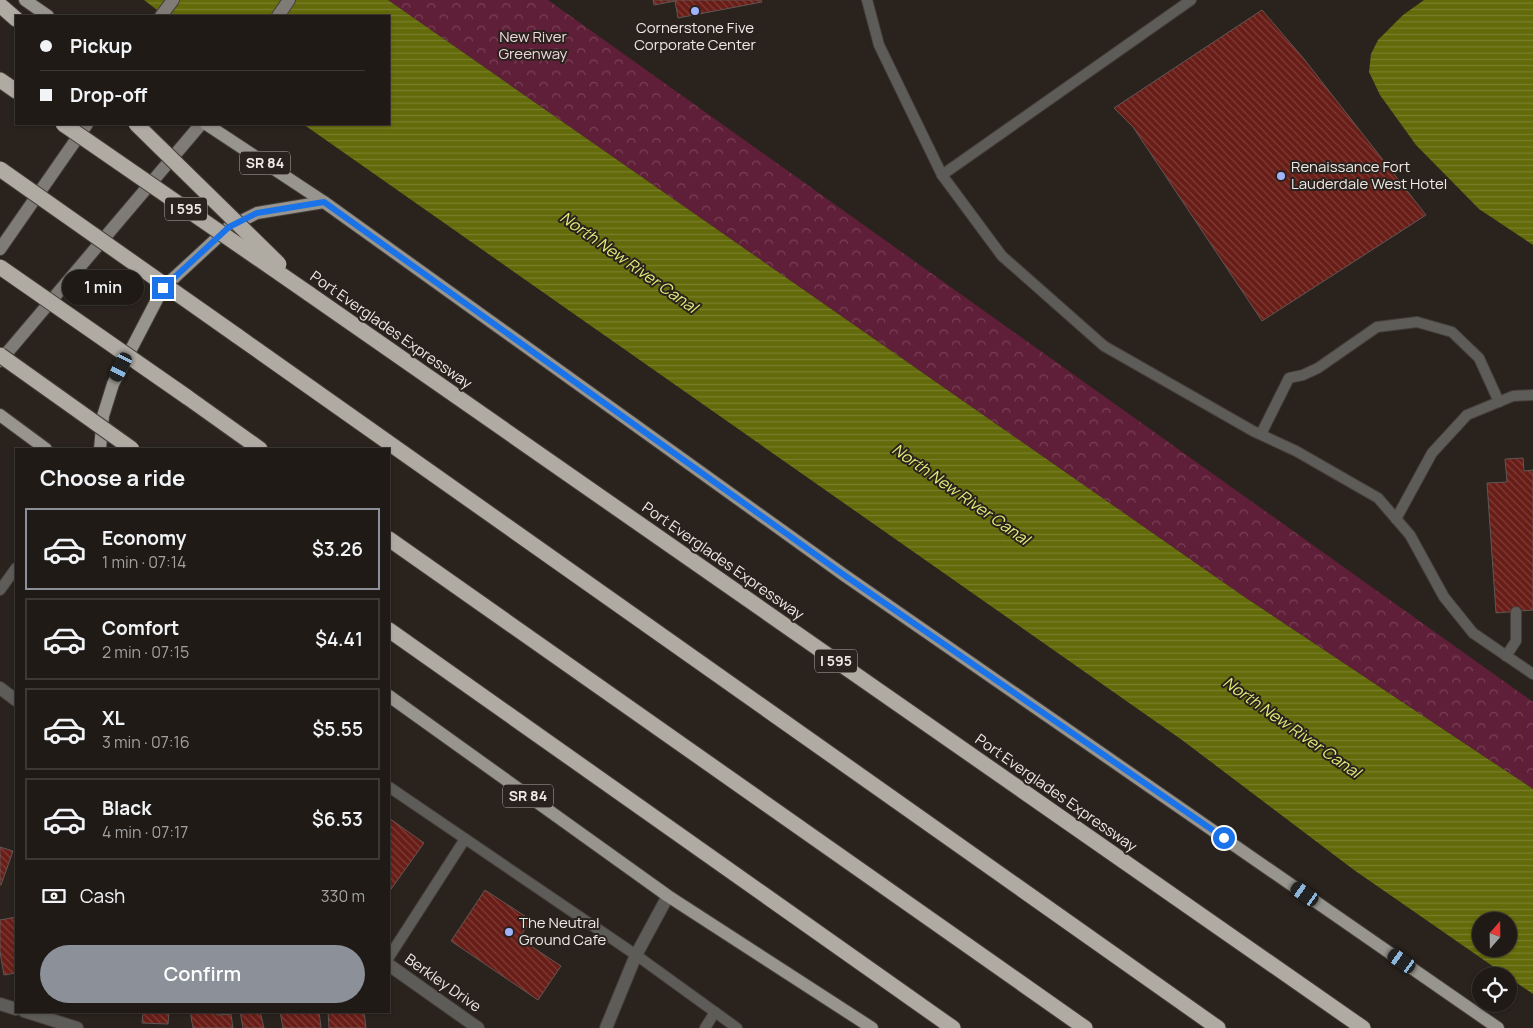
<!DOCTYPE html>
<html lang="en">
<head>
<meta charset="utf-8">
<style>
  body { margin:0; font-family:Manrope,sans-serif; background:#2c2723; color:#f1f3f6; height:100vh; display:flex; flex-direction:column; font-size:19px; white-space:nowrap }
  * { box-sizing:border-box; margin:0 }
  p { font-size:16px; color:#a1a1a1 }
  .icon { flex:none; width:28px; height:28px; fill:none; stroke:currentColor; stroke-width:2; stroke-linecap:round; stroke-linejoin:round }
  .map { position:relative; flex:1; overflow:hidden }
  .drawer { position:absolute; left:15px; top:448px; width:375px; height:565px; display:flex; flex-direction:column; background:#1f1a16; border-radius:0px; box-shadow:0 1px 4px #0004,0 0 0 1px #3c3835 }
  .drawer>* { flex:none }
  .guide { position:absolute; left:15px; top:15px; width:375px; height:110px; border-radius:0px; box-shadow:0 1px 4px #0004,0 0 0 1px #3c3835; display:grid; align-content:center; height:110px; padding:0 25px; background:#1f1a16 }
  .needle { width:32px; rotate:20deg }
  .tools { position:absolute; left:1472px; top:912px; display:grid; gap:10px }
  .tools a { display:grid; place-items:center; width:45px; height:45px; border-radius:50%; background:#1f1a16; box-shadow:0 1px 4px #0004,0 0 0 1px #3c3835; font-size:25px }
  .end { position:absolute; width:22px; height:22px; margin:-11px; border:6px solid #1a73e8; background:#fff; box-shadow:0 0 0 2px #fff }
  .from { border-radius:50% }
  .bubble { position:absolute; height:35px; border-radius:18px; background:#1f1a16; box-shadow:0 1px 4px #0004,0 0 0 1px #3c3835; font-size:16px; font-weight:600; line-height:35px; text-align:center }
  .car { position:absolute; width:15px; height:30px; margin:-15px -8px; border-radius:6px; box-shadow:0 0 4px 1px #0007; background:linear-gradient(#222 24%,#8ab4d8 0 40%,#222 0 76%,#8ab4d8 0 86%,#222 0) }
  .guide b { display:flex; align-items:center; gap:18px; height:48px; font-size:19px }
  .guide b+b { border-top:1px solid #3c3835 }
  .guide i { width:12px; height:12px; background:#f1f3f6 }
  ul { padding:0; list-style:none }
  li { display:flex; align-items:center; gap:15px; height:82px; margin:0 10px 8px; padding:0 15px; border:2px solid #3c3835; border-radius:0px }
  li div { flex:1 }
  li b { display:block; font-size:19px }
  li em { font-style:normal; font-weight:600 }
  li.current { border-color:#8c9099 }
  li>.icon { width:45px; height:45px; stroke-width:1.5 }
  h2 { padding:0 25px; font-size:22px; line-height:60px }
  .pay { display:flex; align-items:center; gap:12px; height:55px; padding:0 25px; font-size:19px }
  .pay p { margin-inline-start:auto }
  .cta { display:flex; gap:10px; margin-top:auto; padding:10px 25px }
  .cta a { flex:1; height:58px; border-radius:30px; background:#8c9099; color:#fff; font-size:20px; font-weight:600; line-height:58px; text-align:center }
  .map>svg:first-child { display:block }
  .forest { fill:url(#forest-crowns) }
  .water { fill:url(#water-rules); fill-rule:evenodd }
  .building { fill:url(#building-back-hatch); stroke:#605654 }
  .lines { fill:none; stroke-linecap:round; stroke-linejoin:round }
  .service-casing { stroke:#453e39; stroke-width:12 }
  .minor-casing { stroke:#453e39; stroke-width:14 }
  .secondary-casing { stroke:#453e39; stroke-width:14 }
  .primary-casing { stroke:#453e39; stroke-width:14 }
  .motorway-casing { stroke:#453e39; stroke-width:17 }
  .service { stroke:#5e5c59; stroke-width:10 }
  .minor { stroke:#5e5c59; stroke-width:12 }
  .secondary { stroke:#7f7c77; stroke-width:12 }
  .primary { stroke:#98958e; stroke-width:12 }
  .motorway { stroke:#afaba3; stroke-width:15 }
  .motorway-bridge-casing { stroke:#453e39; stroke-width:17; stroke-linecap:butt }
  .motorway-bridge { stroke:#afaba3; stroke-width:15 }
  .route { stroke:#1a73e8; stroke-width:6 }
  .poi-dot { fill:#a1b3fd; stroke:#29221d; stroke-width:2 }
  .labels { text-anchor:middle; stroke-width:4; stroke-linejoin:round; paint-order:stroke }
  .shield { fill:#29221d; stroke:#b3adaa; stroke-width:1 }
  .shield-label { font-size:14px; font-weight:bold; fill:#eee9e6 }
  .poi-label { font-size:15px; fill:#eee9e6; stroke:#29221d; text-anchor:start }
  .park-label { font-size:15px; fill:#efd7de; stroke:#29221d }
  .street-label { font-size:15px; fill:#eee9e6; stroke:#29221d }
  .water-label { font-size:16px; font-style:italic; fill:#deec7a; stroke:#29221d }
</style>
</head>
<body>
<div class="map">
<svg width="1533" height="1028" viewBox="0 0 1533 1028">
  <defs>
    <pattern id="forest-crowns" width="20" height="18" patternUnits="userSpaceOnUse" patternTransform="scale(1.25)"><rect width="20" height="18" fill="#601f38"/><path d="M2 6a3 3 0 1 1 6 0M12 15a3 3 0 1 1 6 0" fill="none" stroke="#774055"/></pattern>
    <pattern id="water-rules" width="6" height="5" patternUnits="userSpaceOnUse" patternTransform="scale(1.25)"><rect width="6" height="5" fill="#626a09"/><path d="M0 2.5h6" fill="none" stroke="#797f2d"/></pattern>
    <pattern id="building-back-hatch" width="6" height="6" patternUnits="userSpaceOnUse" patternTransform="scale(1.25)"><rect width="6" height="6" fill="#691d17"/><path d="M-1 5l2 2M0 0l6 6M5-1l2 2" fill="none" stroke="#7f3e39"/></pattern>
  </defs>
  <rect width="100%" height="100%" fill="#29221d"/>
  <!-- forest -->
  <polygon class="forest" points="388,0 548,0 1533,702 1533,789 1243,596"/>
  <!-- water -->
  <g class="water">
    <path d="M144,0H388L1243,596L1533,789V994L1354,870L1182,740L303,124H389V16H165ZM1481,921H1509V949H1481Z"/>
    <polygon points="1424,0 1533,0 1533,245 1479,209 1416,145 1380,95 1369,72 1371,54 1378,40 1403,15"/>
  </g>
  <!-- building -->
  <g class="building">
    <polygon points="653,0 761,0 762,2 678,18 675,1 654,5"/>
    <polygon points="1262,10 1304,59 1426,215 1262,321 1133,127 1114,108"/>
    <polygon points="1523,458 1524,471 1533,470 1533,610 1496,613 1487,483 1507,482 1505,459"/>
    <polygon points="389,818 424,843 389,892"/>
    <polygon points="0,847 13,851 1,885 0,885"/>
    <polygon points="485,890 531,920 519,938 561,966 538,1000 451,941"/>
    <polygon points="16,917 16,973 4,975 0,952 0,920"/>
    <polygon points="143,1011 169,1011 168,1024 142,1023"/>
    <polygon points="190,1011 216,1011 217,1015 231,1014 233,1028 193,1028"/>
    <polygon points="240,1011 260,1011 264,1028 243,1028"/>
    <polygon points="280,1011 319,1011 321,1028 283,1028"/>
    <polygon points="328,1011 364,1011 366,1028 329,1028"/>
  </g>
  <g class="lines">
    <!-- service casing -->
    <g class="service-casing">
      <g id="service">
        <polyline points="867,0 879,45 942,175 1002,256 1104,346 1253,431 1296,451 1378,498 1410,535 1444,597 1473,633 1533,674"/>
        <polyline points="942,175 1191,0"/>
        <polyline points="1261,434 1289,378 1303,375 1318,368 1377,327 1417,322 1452,332 1479,358 1499,402"/>
        <polyline points="1396,519 1432,453 1467,415 1513,396 1533,395"/>
        <polyline points="0,590 16,568"/>
        <polyline points="1506,656 1516,641 1516,612"/>
        <polyline points="389,787 636,955 737,1028"/>
        <polyline points="389,957 465,839"/>
        <polyline points="705,1028 715,1012"/>
      </g>
    </g>
    <!-- minor casing -->
    <g class="minor-casing">
      <g id="minor">
        <polyline points="0,688 16,700"/>
        <polyline points="389,965 478,1028"/>
        <polyline points="0,1004 16,1009"/>
        <polyline points="24,1011 77,1028"/>
        <polyline points="606,1028 636,955 668,896"/>
      </g>
    </g>
    <!-- secondary casing -->
    <g class="secondary-casing">
      <g id="secondary">
        <polyline points="161,16 173,0"/>
        <polyline points="278,16 289,0"/>
        <polyline points="0,249 87,124"/>
        <polyline points="0,361 201,124"/>
      </g>
    </g>
    <!-- primary casing -->
    <g class="primary-casing">
      <g id="primary">
        <polyline points="25,0 48,16"/>
        <polyline points="206,124 324,202 844,575 1498,1028"/>
        <polyline points="0,415 46,449"/>
        <polyline points="100,449 103,416 113,384 163,288 229,227 257,213 324,202"/>
        <polyline points="389,696 668,896 872,1028"/>
      </g>
    </g>
    <!-- motorway casing -->
    <g class="motorway-casing">
      <g id="motorway">
        <polyline points="0,5 16,19"/>
        <polyline points="0,80 16,91"/>
        <polyline points="308,293 1363,1028"/>
        <polyline points="236,335 1218,1028"/>
        <polyline points="187,397 260,449"/>
        <polyline points="389,539 1085,1028"/>
        <polyline points="389,630 953,1028"/>
      </g>
    </g>
    <!-- service -->
    <use href="#service" class="service"/>
    <!-- minor -->
    <use href="#minor" class="minor"/>
    <!-- secondary -->
    <use href="#secondary" class="secondary"/>
    <!-- primary -->
    <use href="#primary" class="primary"/>
    <!-- motorway -->
    <use href="#motorway" class="motorway"/>
    <!-- motorway-bridge casing -->
    <g class="motorway-bridge-casing">
      <g id="motorway-bridge">
        <polyline points="63,124 308,293"/>
        <polyline points="136,124 279,264"/>
        <polyline points="0,169 236,335"/>
        <polyline points="0,267 187,397"/>
        <polyline points="0,355 132,449"/>
      </g>
    </g>
    <!-- motorway-bridge -->
    <use href="#motorway-bridge" class="motorway-bridge"/>
  </g>
  <g class="lines">
    <!-- route -->
    <polyline class="route" points="163,288 229,227 257,213 324,202 844,575 1224,838"/>
  </g>
  <!-- markers -->
  <g class="poi-dot">
    <circle cx="695" cy="11" r="5"/>
    <circle cx="1281" cy="176" r="5"/>
    <circle cx="509" cy="932" r="5"/>
  </g>
  <g class="labels">
    <!-- shield labels -->
    <g class="shield">
      <rect x="240" y="151.5" width="50" height="23" rx="4"/>
      <rect x="165" y="197.5" width="42" height="23" rx="4"/>
      <rect x="815" y="649.5" width="42" height="23" rx="4"/>
      <rect x="503" y="784.5" width="50" height="23" rx="4"/>
    </g>
    <g class="shield-label">
      <text x="265" y="168">SR 84</text>
      <text x="186" y="214">I 595</text>
      <text x="836" y="666">I 595</text>
      <text x="528" y="801">SR 84</text>
    </g>
    <!-- poi labels -->
    <g class="poi-label">
      <text x="695" y="33" text-anchor="middle">Cornerstone Five<tspan x="695" dy="17">Corporate Center</tspan></text>
      <text x="1291" y="172">Renaissance Fort<tspan x="1291" dy="17">Lauderdale West Hotel</tspan></text>
      <text x="519" y="928">The Neutral<tspan x="519" dy="17">Ground Cafe</tspan></text>
    </g>
    <!-- park labels -->
    <g class="park-label">
      <text x="533" y="42">New River<tspan x="533" dy="17">Greenway</tspan></text>
    </g>
    <!-- street labels -->
    <g class="street-label">
      <text transform="translate(391 330) rotate(35)" y="5">Port Everglades Expressway</text>
      <text transform="translate(723 561) rotate(35)" y="5">Port Everglades Expressway</text>
      <text transform="translate(1056 793) rotate(35)" y="5">Port Everglades Expressway</text>
      <text transform="translate(443 983) rotate(35)" y="5">Berkley Drive</text>
    </g>
    <!-- water labels -->
    <g class="water-label">
      <text transform="translate(629 262) rotate(35)" y="6">North New River Canal</text>
      <text transform="translate(961 494) rotate(35)" y="6">North New River Canal</text>
      <text transform="translate(1292 727) rotate(35)" y="6">North New River Canal</text>
    </g>
  </g>
</svg>
<div class="tools">
<a><svg class="needle" viewBox="-14 -14 28 28"><path d="M0-13l5 13h-10z" fill="#e53935"/><path d="M0 13l5-13h-10z" fill="#a1a1a1"/></svg></a>
<a><svg class="icon" aria-label="locate" viewBox="0 0 24 24"><circle cx="12" cy="12" r="6"/><path d="M12 2v4M12 18v4M2 12h4M18 12h4"/></svg></a>
</div>
<i class="end from" style="left:1224px;top:838px"></i>
<i class="end" style="left:163px;top:288px"></i>
<div class="bubble" style="left:62px;top:270px;width:82px">1 min</div>
<i class="car" style="left:121px;top:367px;rotate:207deg"></i>
<i class="car" style="left:1305px;top:894px;rotate:305deg"></i>
<i class="car" style="left:1402px;top:961px;rotate:305deg"></i>
<div class="guide">
<b><i class="from"></i>Pickup</b>
<b><i></i>Drop-off</b>
</div>
<section class="drawer">
<h2>Choose a ride</h2>
<ul>
<li class="current"><svg class="icon" aria-label="car" viewBox="0 0 24 24"><path d="M5 17H2v-5l4-1 3-4h7l3 4 3 1v5h-3M9 17h6M6 11h13"/><circle cx="7" cy="17" r="2"/><circle cx="17" cy="17" r="2"/></svg><div><b>Economy</b><p>1 min · 07:14</p></div><em>$3.26</em></li>
<li><svg class="icon" aria-label="car" viewBox="0 0 24 24"><path d="M5 17H2v-5l4-1 3-4h7l3 4 3 1v5h-3M9 17h6M6 11h13"/><circle cx="7" cy="17" r="2"/><circle cx="17" cy="17" r="2"/></svg><div><b>Comfort</b><p>2 min · 07:15</p></div><em>$4.41</em></li>
<li><svg class="icon" aria-label="car" viewBox="0 0 24 24"><path d="M5 17H2v-5l4-1 3-4h7l3 4 3 1v5h-3M9 17h6M6 11h13"/><circle cx="7" cy="17" r="2"/><circle cx="17" cy="17" r="2"/></svg><div><b>XL</b><p>3 min · 07:16</p></div><em>$5.55</em></li>
<li><svg class="icon" aria-label="car" viewBox="0 0 24 24"><path d="M5 17H2v-5l4-1 3-4h7l3 4 3 1v5h-3M9 17h6M6 11h13"/><circle cx="7" cy="17" r="2"/><circle cx="17" cy="17" r="2"/></svg><div><b>Black</b><p>4 min · 07:17</p></div><em>$6.53</em></li>
</ul>
<div class="pay"><svg class="icon" aria-label="cash" viewBox="0 0 24 24"><path d="M3 7h18v10H3z"/><circle cx="12" cy="12" r="2"/></svg>Cash<p>330 m</p></div>
<div class="cta"><a>Confirm</a></div>
</section>
</div>
</body>
</html>
